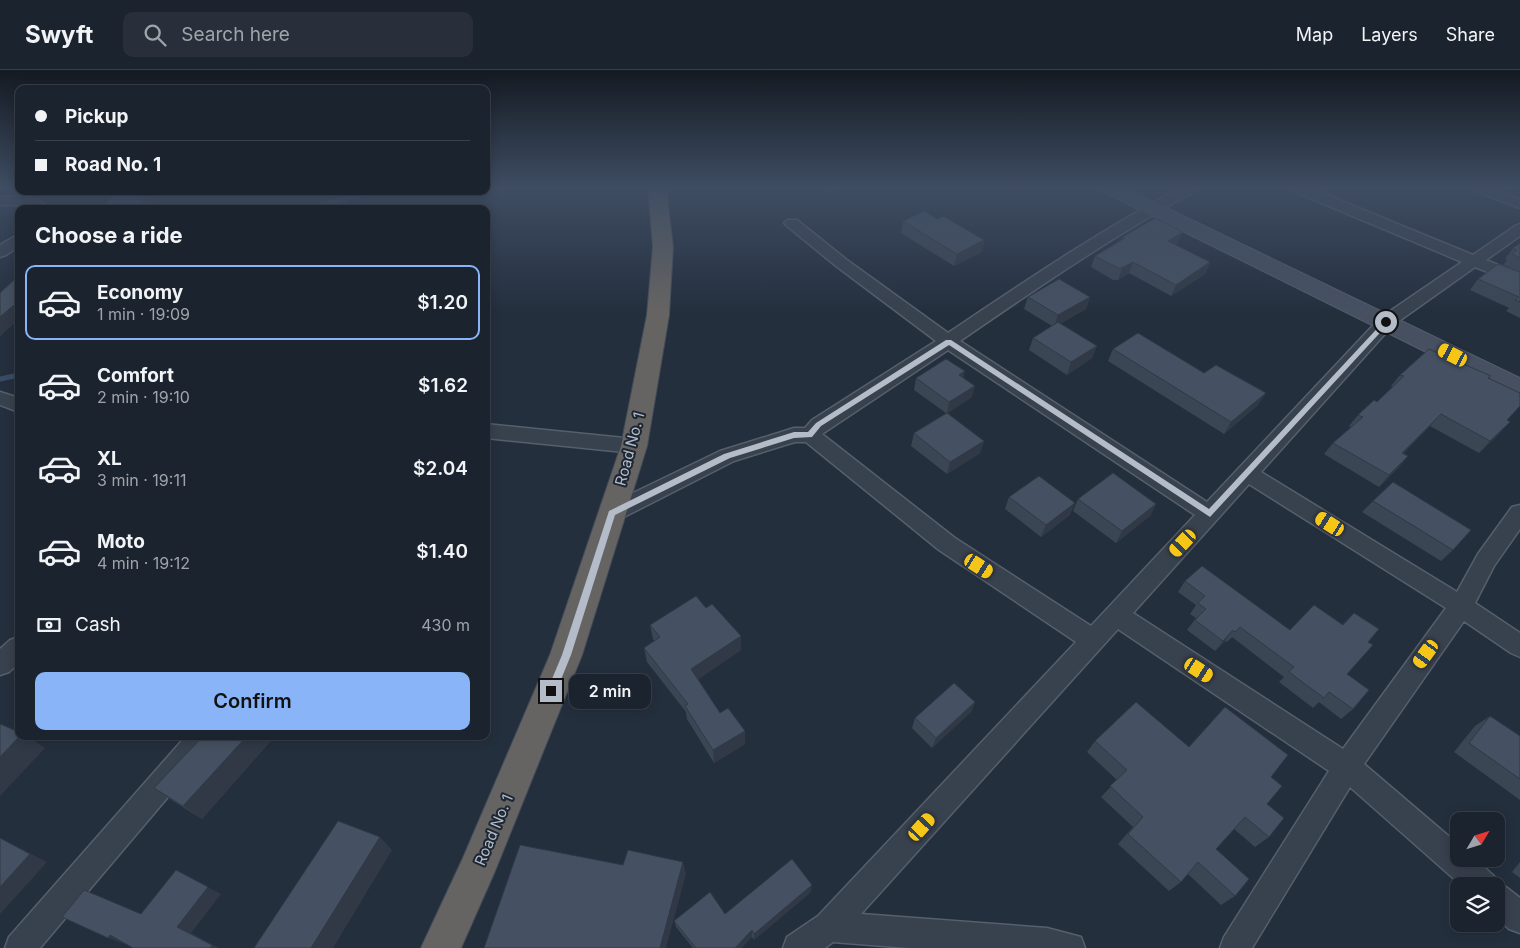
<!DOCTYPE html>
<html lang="en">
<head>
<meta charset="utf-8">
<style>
  body { margin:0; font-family:Inter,sans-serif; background:#282f3a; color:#f1f3f6; height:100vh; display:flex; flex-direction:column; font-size:19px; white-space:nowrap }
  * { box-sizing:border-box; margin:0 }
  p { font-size:16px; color:#a0a4aa }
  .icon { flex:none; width:28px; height:28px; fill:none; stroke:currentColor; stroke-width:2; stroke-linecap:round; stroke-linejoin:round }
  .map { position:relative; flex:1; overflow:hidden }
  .panel { position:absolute; left:15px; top:135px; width:475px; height:535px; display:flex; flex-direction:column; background:#1b232e; border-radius:10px; box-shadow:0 2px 12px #0003,0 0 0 1px #39404a }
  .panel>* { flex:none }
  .top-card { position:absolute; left:15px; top:15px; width:475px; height:110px; border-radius:10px; box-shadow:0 2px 12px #0003,0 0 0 1px #39404a; display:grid; align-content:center; height:110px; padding:0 20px; background:#1b232e }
  .needle { width:32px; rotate:52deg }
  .buttons { position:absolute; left:1450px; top:742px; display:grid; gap:10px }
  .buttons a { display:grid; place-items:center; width:55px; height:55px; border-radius:10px; background:#1b232e; box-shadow:0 2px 12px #0003,0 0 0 1px #39404a; font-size:25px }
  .end { position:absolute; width:22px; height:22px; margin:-11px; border:6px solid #b4bcc9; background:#111; box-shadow:0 0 0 2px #111 }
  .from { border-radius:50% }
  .bubble { position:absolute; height:35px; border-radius:10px; background:#1b232e; box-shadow:0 2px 12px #0003,0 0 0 1px #39404a; font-size:16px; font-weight:600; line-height:35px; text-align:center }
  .car { position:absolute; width:15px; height:30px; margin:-15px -8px; border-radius:6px; box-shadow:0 0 4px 1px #0007; background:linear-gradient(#f5c518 24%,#345 0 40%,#f5c518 0 76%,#345 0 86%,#f5c518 0) }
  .top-card b { display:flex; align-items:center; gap:18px; height:48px; font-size:19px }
  .top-card b+b { border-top:1px solid #39404a }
  .top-card i { width:12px; height:12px; background:#f1f3f6 }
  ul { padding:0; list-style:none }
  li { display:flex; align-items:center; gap:15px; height:75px; margin:0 10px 8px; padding:0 10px; border:2px solid transparent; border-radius:10px }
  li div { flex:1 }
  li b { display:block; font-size:19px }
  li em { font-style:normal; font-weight:600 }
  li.current { border-color:#8ab4f8 }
  li>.icon { width:45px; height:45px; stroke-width:1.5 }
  h2 { padding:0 20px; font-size:22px; line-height:60px }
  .pay { display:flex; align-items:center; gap:12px; height:55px; padding:0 20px; font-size:19px }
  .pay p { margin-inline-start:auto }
  .button { display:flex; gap:10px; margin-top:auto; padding:10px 20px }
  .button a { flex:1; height:58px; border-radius:10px; background:#8ab4f8; color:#111; font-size:20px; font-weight:600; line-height:58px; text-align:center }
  header { display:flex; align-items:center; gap:30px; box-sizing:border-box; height:70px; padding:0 25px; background:#1b232e; border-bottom:1px solid #39404a }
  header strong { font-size:24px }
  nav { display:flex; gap:28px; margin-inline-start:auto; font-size:18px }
  .search { width:350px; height:45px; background:#282f3a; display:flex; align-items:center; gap:12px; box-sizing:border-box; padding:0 18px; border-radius:10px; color:#a0a4aa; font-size:19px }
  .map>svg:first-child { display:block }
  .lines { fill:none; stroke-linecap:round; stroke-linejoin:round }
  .stream { stroke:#394c67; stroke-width:5 }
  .minor-casing { stroke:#565f6c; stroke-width:3 }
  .secondary-casing { stroke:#565f6c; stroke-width:2 }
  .trunk-casing { stroke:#434c59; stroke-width:2 }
  .minor { fill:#38414e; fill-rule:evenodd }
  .secondary { fill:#465061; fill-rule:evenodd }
  .trunk { fill:#656462; fill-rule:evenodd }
  .wall { fill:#3b4654 }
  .shaded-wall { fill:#303945 }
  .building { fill:#455162; stroke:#303945 }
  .route { fill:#b4bcc9 }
  .labels { text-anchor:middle; stroke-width:4; stroke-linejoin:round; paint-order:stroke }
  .street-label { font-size:15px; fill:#b4bcc9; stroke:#1d2633 }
</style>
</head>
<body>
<header>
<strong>Swyft</strong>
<div class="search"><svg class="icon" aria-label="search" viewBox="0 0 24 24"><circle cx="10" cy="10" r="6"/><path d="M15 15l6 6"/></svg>Search here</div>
<nav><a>Map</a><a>Layers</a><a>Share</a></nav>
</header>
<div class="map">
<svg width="1520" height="878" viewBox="0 0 1520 878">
  <rect width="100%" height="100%" fill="#242f3e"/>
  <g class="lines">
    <!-- stream -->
    <g class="stream">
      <polyline points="309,139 373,121"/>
      <polyline points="0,309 19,305"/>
    </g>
    <!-- minor casing -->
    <g class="minor-casing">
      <g id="minor">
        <path d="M1180,118H1197L1195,121C1113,166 1037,218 960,271L1207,432L1380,248L1462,192L1293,121L1291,118H1310L1473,185L1515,156L1520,154V166L1486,190L1520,204V215L1475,197L1392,256L1261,402L1457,522L1478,484L1512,437L1520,435V459L1494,496L1475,533L1520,563V587L1511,583L1464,551L1364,694L1459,775V789H1475L1494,806L1497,813L1506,817L1520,828V863L1509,859L1496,847V816H1462L1350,717L1252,878H1220L1224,867L1329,701L1118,559L861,844L1047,858L1081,867L1085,878H909L833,872L825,878H783L787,867L818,846L1076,572L939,480L806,372H795L734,391L620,449L612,451L604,449L601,443L604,437L720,381L794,358H805L812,350L936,271L836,196L787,156L784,153L787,150H797L847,190L948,263C1024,212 1099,161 1180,118ZM948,280L1195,445L1091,556L955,468L822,364ZM1249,414L1446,538L1343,679L1133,543Z"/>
        <polygon points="1473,118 1492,118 1520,129 1520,138 1475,121"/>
        <path d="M0,127C18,127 37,123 49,139H32L28,135H0Z"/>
        <polygon points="19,164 19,176 6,185 0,187 0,175"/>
        <polygon points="0,322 19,328 19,342 0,335"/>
        <polygon points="486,354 634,369 641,371 644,376 641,381 634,383 486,368"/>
        <polygon points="19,567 19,593 9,602 0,605 0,579 10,570"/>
        <polygon points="186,666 216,666 212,675 40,878 5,878 9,867"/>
      </g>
    </g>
    <!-- secondary casing -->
    <g class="secondary-casing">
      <polygon id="secondary" points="1102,118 1125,118 1520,308 1520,326 1511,324 1104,122"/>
    </g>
    <!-- trunk casing -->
    <g class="trunk-casing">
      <polygon id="trunk" points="648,118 666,118 673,177 669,245 647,376 582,585 495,801 461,878 421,878 463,788 550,585 621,376 647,245 653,177"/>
    </g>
    <!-- minor -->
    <use href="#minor" class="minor"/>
    <!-- secondary -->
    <use href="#secondary" class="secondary"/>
    <!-- trunk -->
    <use href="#trunk" class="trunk"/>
  </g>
  <!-- wall -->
  <g class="wall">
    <polygon points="824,118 841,118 831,122"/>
    <polygon points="938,149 984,170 982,182 954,196 901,163 903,151"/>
    <polygon points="1123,167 1178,173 1175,175 1210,192 1205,204 1171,226 1129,203 1118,210 1113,210 1091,197 1095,186 1121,170"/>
    <polygon points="1520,173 1520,248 1506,241 1509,238 1470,220 1478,209 1512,199 1503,195 1507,190 1505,189 1513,178"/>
    <polygon points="19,209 19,249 0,266 0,223"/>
    <polygon points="1028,227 1090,227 1086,239 1060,254 1097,276 1092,288 1067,305 1029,280 1033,268 1052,256 1024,239"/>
    <polygon points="1113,279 1258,335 1224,364 1108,291"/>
    <polygon points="965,301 963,307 972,327 947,343 984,371 980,383 947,404 911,376 914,363 946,343 914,320 916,308"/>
    <polygon points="1400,305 1489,308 1507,350 1499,364 1479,383 1430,356 1403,384 1408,386 1398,398 1379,417 1324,384 1333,373 1351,357 1349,356 1358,345 1377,332 1393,317 1391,316"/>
    <polygon points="1009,427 1070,445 1041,467 1005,439"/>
    <polygon points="1078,429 1156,434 1150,446 1116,473 1073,441"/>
    <polygon points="1373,431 1453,480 1441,491 1362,442"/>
    <polygon points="1185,511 1290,560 1342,555 1354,543 1368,572 1347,604 1353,639 1341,649 1319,632 1313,638 1279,612 1284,607 1232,567 1227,572 1225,571 1215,581 1187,560 1196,548 1190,544 1196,535 1178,522"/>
    <polygon points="650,555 741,580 698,609 720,643 745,661 745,674 714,693 687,649 686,642 647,592 644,578 654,571 653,569"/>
    <polygon points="975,632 971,642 932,678 912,658 915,648"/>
    <polygon points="1490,646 1520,666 1520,730 1454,682 1475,656"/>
    <polygon points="203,666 275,666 202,749 173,731 154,718"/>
    <polygon points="1095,671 1189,676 1271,707 1267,734 1269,767 1255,777 1234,759 1216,779 1235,826 1221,835 1188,804 1181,812 1169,821 1118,774 1133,757 1101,727 1117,710 1087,682"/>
    <polygon points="1520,792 1520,808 1512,802"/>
    <polygon points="811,822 754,870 752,867 741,878 693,878 676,857 674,851 725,844"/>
  </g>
  <!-- shaded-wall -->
  <g class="shaded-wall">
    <polygon points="831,118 841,118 831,122"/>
    <polygon points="149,121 162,121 151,139 137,139"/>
    <polygon points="1183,162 1178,173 1163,183 1168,171"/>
    <polygon points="984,170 982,182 954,196 957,184"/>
    <polygon points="1133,192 1129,203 1118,210 1122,198"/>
    <polygon points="1210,192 1205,204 1171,226 1176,215"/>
    <polygon points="1090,227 1086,239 1054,257 1058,245"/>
    <polygon points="14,235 19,240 19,249 0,266 0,247"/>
    <polygon points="1097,276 1092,288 1067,305 1071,292"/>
    <polygon points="965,301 962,313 959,305"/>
    <polygon points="975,316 972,327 947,344 949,332"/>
    <polygon points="1266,323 1258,335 1224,364 1231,352"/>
    <polygon points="1441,344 1430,356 1392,395 1402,383"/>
    <polygon points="1510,352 1499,364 1479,383 1490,371"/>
    <polygon points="984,371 980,383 947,404 950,392"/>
    <polygon points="1408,386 1398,398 1379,417 1389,405"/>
    <polygon points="1075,433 1070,445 1041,467 1046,455"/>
    <polygon points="1156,434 1150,446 1116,473 1122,461"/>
    <polygon points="1233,560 1225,571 1215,581 1223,571"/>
    <polygon points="741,566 741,580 693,613 691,599"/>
    <polygon points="975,632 971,642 932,678 936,668"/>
    <polygon points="745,661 745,674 714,693 713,680"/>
    <polygon points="20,666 27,666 45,678 0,726 0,687"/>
    <polygon points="247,666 275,666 202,749 183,736"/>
    <polygon points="380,767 392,780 333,878 311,878"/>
    <polygon points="0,768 47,792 0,844"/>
    <polygon points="683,792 686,804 666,878 660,878"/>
    <polygon points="812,815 811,822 754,870 754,864"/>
    <polygon points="208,817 221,824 191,863 219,878 210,878 177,857"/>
    <polygon points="752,860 752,867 741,878 735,878"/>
    <polygon points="110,865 125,872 124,874 108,868"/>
  </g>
  <!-- building -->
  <g class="building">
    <polygon points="117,121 149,121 137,139 101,139"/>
    <polygon points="924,141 938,149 943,146 984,170 957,184 903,151"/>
    <polygon points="1155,148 1183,162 1168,171 1210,192 1176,215 1133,192 1122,198 1118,198 1095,186 1125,168 1123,167"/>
    <polygon points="1520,173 1520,188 1512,184 1517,180 1513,178"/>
    <polygon points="1498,194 1520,202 1520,232 1515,230 1519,227 1478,209"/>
    <polygon points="15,209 19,209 19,235 14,235 0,247 0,223"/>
    <polygon points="1059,209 1090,227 1058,245 1028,227"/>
    <polygon points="1058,252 1097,276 1071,292 1033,268"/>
    <polygon points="1138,263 1204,303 1216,295 1266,323 1231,352 1113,279"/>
    <polygon points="1429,279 1491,306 1488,308 1520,323 1520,336 1507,350 1510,352 1490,371 1441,344 1402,383 1408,386 1389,405 1333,373 1363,347 1358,345 1374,330 1377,332 1404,306 1400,305"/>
    <polygon points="946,289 965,301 959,305 975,316 949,332 916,308"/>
    <polygon points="947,343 984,371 950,392 914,363"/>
    <polygon points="1113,403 1156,434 1122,461 1078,429"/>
    <polygon points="1039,406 1075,433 1046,455 1009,427"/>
    <polygon points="1393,412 1471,460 1453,480 1373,431"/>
    <polygon points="1202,496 1290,560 1314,535 1343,555 1354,543 1379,559 1368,572 1373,575 1347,604 1369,620 1353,639 1329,622 1324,628 1289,602 1294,597 1240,557 1235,562 1233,560 1223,571 1195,550 1206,539 1198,533 1205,526 1185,511"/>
    <polygon points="696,526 706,538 712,534 741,566 691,599 720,643 728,638 745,661 713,680 685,636 688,634 644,578 660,567 650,555"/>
    <polygon points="954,613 975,632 936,668 915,648"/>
    <polygon points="1136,632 1189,677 1225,637 1288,685 1271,707 1282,716 1267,734 1284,748 1269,767 1245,747 1216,779 1249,809 1235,826 1198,792 1181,812 1128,764 1143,747 1110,716 1127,700 1095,671"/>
    <polygon points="1490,646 1520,666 1520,709 1469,673"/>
    <polygon points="0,654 19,662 19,666 20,666 0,687"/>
    <polygon points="203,666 247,666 183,736 154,718"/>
    <polygon points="338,751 380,767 311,878 254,878"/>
    <polygon points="0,768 30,784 0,817"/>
    <polygon points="520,775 623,795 628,780 683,792 660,878 484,878"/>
    <polygon points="792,789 812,815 754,864 752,860 735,878 696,878 674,851 710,822 725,844"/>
    <polygon points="176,800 208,817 177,857 212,875 210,878 133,878 110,865 108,868 62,847 84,820 141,844"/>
  </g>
  <!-- sky -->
  <linearGradient id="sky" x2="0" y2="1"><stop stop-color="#141a22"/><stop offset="0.49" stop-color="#3f4d63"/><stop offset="1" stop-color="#3f4d63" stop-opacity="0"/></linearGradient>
  <rect width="1520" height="241" fill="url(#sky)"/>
  <!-- route -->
  <polygon class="route" points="1386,249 1390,252 1389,253 1210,447 949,275 821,356 812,367 794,368 730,388 615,445 571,585 555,624 551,625 547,621 562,585 609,441 724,384 794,362 808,362 816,353 946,270 951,270 1209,439"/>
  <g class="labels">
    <!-- street labels -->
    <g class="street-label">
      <text transform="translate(630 379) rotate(-75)" y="5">Road No. 1</text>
      <text transform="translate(494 760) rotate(-67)" y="5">Road No. 1</text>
    </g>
  </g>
</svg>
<div class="buttons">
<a><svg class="needle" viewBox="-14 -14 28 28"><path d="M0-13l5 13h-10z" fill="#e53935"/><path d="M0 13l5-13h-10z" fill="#a0a4aa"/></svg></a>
<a><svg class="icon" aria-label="layers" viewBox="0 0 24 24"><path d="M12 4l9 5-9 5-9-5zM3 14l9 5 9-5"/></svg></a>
</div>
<i class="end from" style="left:1386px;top:252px"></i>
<i class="end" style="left:551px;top:621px"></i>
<div class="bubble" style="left:569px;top:604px;width:82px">2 min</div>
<i class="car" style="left:1453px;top:285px;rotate:297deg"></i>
<i class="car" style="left:1330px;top:454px;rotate:302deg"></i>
<i class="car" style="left:1183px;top:473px;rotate:223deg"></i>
<i class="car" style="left:979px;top:496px;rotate:123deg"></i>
<i class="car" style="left:1426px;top:584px;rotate:216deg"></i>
<i class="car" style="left:1199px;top:600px;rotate:123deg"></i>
<i class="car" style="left:922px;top:757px;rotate:42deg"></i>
<div class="top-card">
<b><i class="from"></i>Pickup</b>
<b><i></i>Road No. 1</b>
</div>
<section class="panel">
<h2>Choose a ride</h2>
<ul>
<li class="current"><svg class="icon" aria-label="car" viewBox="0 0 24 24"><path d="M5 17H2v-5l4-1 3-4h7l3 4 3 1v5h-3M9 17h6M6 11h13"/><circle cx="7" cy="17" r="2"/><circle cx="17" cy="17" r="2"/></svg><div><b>Economy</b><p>1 min · 19:09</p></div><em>$1.20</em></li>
<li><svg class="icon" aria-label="car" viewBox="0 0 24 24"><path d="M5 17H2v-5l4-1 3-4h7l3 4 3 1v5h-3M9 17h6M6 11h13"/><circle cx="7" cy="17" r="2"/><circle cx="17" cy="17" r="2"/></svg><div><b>Comfort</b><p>2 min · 19:10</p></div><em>$1.62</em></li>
<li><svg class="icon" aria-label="car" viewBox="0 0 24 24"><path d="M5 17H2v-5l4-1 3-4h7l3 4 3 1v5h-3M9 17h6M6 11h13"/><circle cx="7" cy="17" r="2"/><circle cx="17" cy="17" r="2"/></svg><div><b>XL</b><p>3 min · 19:11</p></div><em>$2.04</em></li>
<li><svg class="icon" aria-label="car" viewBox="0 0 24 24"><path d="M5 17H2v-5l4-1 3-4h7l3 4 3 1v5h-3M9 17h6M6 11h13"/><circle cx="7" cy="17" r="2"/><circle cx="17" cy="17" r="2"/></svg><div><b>Moto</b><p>4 min · 19:12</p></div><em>$1.40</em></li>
</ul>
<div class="pay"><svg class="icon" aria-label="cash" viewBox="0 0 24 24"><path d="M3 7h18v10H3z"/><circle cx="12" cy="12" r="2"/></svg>Cash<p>430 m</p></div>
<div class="button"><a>Confirm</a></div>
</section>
</div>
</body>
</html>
